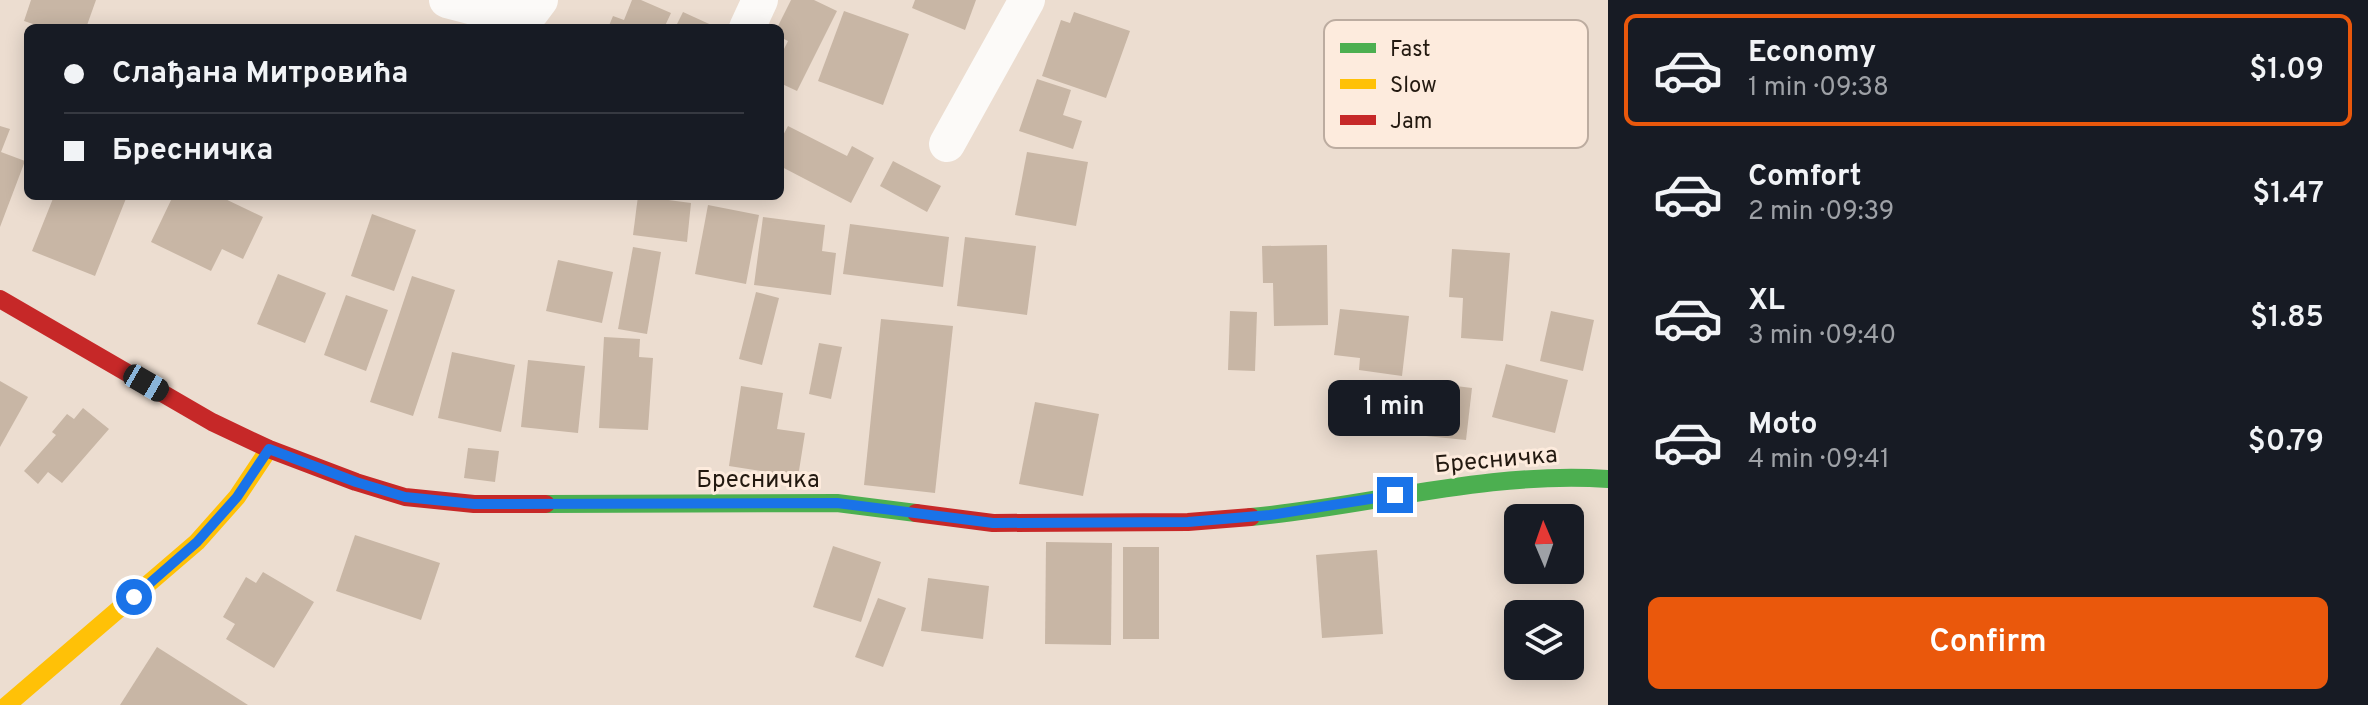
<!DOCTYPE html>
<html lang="en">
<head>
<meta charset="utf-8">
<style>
  body { margin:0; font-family:Overpass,sans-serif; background:#242831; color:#f1f3f6; height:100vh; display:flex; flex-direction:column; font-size:30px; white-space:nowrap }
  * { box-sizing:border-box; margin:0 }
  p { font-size:26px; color:#9ea1a6 }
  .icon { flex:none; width:44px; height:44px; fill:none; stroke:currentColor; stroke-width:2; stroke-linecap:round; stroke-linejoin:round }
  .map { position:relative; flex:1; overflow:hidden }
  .details { display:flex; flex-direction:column; background:#171b24; width:760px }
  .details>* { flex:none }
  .top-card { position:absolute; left:24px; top:24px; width:760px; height:176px; border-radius:12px; box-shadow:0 4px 20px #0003; display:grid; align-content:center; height:176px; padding:0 40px; background:#171b24 }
  .needle { width:52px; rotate:358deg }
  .fabs { position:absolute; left:1504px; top:504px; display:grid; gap:16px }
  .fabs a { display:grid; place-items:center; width:80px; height:80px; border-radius:12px; background:#171b24; box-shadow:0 4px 20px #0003; font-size:40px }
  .end { position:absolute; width:36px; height:36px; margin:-18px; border:10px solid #1a73e8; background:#fff; box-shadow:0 0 0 4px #fff }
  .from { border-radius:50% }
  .bubble { position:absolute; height:56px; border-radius:12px; background:#171b24; box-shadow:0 4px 20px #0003; font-size:26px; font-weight:600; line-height:56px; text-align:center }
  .car { position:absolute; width:24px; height:48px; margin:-24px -12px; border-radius:10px; box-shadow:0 0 6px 2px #0007; background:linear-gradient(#222 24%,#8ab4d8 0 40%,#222 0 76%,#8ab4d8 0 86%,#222 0) }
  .top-card b { display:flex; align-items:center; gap:28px; height:76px; font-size:30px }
  .top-card b+b { border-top:2px solid #363941 }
  .top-card i { width:20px; height:20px; background:#f1f3f6 }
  ul { padding:14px 0 0; list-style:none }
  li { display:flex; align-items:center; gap:24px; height:112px; margin:0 16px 12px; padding:0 24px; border:4px solid transparent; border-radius:12px }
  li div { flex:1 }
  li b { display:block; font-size:30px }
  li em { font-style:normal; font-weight:600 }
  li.on { border-color:#ea580c }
  li>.icon { width:72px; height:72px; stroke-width:1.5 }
  .primary-button { display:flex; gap:16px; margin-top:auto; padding:16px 40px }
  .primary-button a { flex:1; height:92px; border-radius:12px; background:#ea580c; color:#fff; font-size:32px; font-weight:600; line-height:92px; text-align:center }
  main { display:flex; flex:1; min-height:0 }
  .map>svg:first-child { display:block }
  .building { fill:#c8b6a5 }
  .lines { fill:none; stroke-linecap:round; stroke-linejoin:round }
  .street { stroke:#fcfaf8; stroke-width:36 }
  .fast { stroke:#4caf50; stroke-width:18 }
  .slow { stroke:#ffc107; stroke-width:18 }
  .jam { stroke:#c62828; stroke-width:18 }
  .route { stroke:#1a73e8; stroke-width:10 }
  .labels { text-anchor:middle; stroke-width:6; stroke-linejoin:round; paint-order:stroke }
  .street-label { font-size:24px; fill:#231910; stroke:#fdebdd }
  .key { fill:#fdebdd; stroke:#bcaca0; stroke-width:2 }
  .key-label { font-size:22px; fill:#231910 }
</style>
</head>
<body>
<main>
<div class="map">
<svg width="1608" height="705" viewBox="0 0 1608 705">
  <rect width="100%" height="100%" fill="#ecddd0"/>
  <!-- building -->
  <g class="building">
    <polygon points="31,0 96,0 86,28 45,28 24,21"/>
    <polygon points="632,0 641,0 671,13 664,28 608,28 613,16 624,20"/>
    <polygon points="791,0 814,0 837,11 797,91 780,83 780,57 788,41 780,37 780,28 777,28"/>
    <polygon points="915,0 976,0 965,30 912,8"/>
    <polygon points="844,11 909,34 883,105 818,81"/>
    <polygon points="683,12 718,28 675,28"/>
    <polygon points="1074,12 1130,31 1106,98 1042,76 1061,20 1070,23"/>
    <polygon points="1037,79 1071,90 1063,115 1082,121 1073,149 1019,131"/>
    <polygon points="0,126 10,129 1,152 25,161 0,227"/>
    <polygon points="788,126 847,156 852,146 874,158 851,203 780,166 780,141"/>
    <polygon points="1027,152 1088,162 1076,226 1015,215"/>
    <polygon points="893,161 941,186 927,212 880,186"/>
    <polygon points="54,196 127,196 95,276 32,251"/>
    <polygon points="173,196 219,196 263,217 243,259 222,249 211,271 151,242"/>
    <polygon points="638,196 691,203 687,242 633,235"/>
    <polygon points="708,205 759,215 746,284 695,274"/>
    <polygon points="372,214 416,230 394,291 351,276"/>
    <polygon points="763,217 825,225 822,251 836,253 831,295 754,285"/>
    <polygon points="850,224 949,237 943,287 843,274"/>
    <polygon points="965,237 1036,246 1027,315 957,306"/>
    <polygon points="1327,245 1328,325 1274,326 1273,283 1263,283 1262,246"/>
    <polygon points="633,247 661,252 647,334 618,329"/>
    <polygon points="1452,249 1510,253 1503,341 1461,338 1463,298 1449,297"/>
    <polygon points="558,260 613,272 602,323 546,311"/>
    <polygon points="278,274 326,293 305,343 257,324"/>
    <polygon points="412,276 455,290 413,416 370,402"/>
    <polygon points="756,292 779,298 762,365 739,359"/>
    <polygon points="346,295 388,310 366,371 324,355"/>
    <polygon points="1340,309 1409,316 1402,376 1359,370 1360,358 1334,355"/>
    <polygon points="1230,311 1257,312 1255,371 1228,370"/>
    <polygon points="1551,311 1594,320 1583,371 1540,361"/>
    <polygon points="881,319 953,326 935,493 864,485"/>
    <polygon points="604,337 640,339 639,357 653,358 648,430 599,428"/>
    <polygon points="819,343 842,347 831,399 809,394"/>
    <polygon points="452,352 515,365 501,432 438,418"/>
    <polygon points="528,360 585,366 578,433 521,427"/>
    <polygon points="1506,364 1568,380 1555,433 1492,417"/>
    <polygon points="0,381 28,397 0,447"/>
    <polygon points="1432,383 1472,388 1466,440 1426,436"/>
    <polygon points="741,386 783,393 777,429 805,433 798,477 729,466"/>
    <polygon points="1035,402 1099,414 1083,496 1019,484"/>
    <polygon points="83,408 109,429 62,483 48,472 38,484 24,471 56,435 52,432 67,414 74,419"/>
    <polygon points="468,448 499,451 495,482 464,478"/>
    <polygon points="355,535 440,563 421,620 336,591"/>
    <polygon points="1046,542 1112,543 1111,645 1045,644"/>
    <polygon points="833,546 881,562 861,622 813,607"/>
    <rect x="1123" y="547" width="36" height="92"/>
    <polygon points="1377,550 1383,634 1322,638 1316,555"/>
    <polygon points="263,572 314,602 274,668 226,639 235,624 223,617 246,577 256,583"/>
    <polygon points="928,578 989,586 983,639 921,631"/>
    <polygon points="878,598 906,608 883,667 855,657"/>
    <polygon points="157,647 248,705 120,705"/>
  </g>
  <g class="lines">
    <!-- street -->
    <g class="street">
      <polyline points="447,0 516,18 531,12 540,0"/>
      <polyline points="747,28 760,0"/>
      <polyline points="947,144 1027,0"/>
    </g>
    <!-- fast -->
    <g class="fast">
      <polyline points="546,504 837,503 916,513"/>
      <path d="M1251,517C1373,506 1483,471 1608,479"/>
    </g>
    <!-- slow -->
    <polyline class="slow" points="7,705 197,542 237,497 269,449"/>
    <!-- jam -->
    <g class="jam">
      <polyline points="0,299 212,422 269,449 356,482 405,497 474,504 546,504"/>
      <polyline points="916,513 993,523 1188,522 1251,517"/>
    </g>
  </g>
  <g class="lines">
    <!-- route -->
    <polyline class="route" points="134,597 197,542 237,497 269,449 356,482 405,497 474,504 837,503 993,523 1188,522 1270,515 1395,495"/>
  </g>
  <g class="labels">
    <!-- street labels -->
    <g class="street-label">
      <text transform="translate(1496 459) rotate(-5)" y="8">Бресничка</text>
      <text x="758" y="487">Бресничка</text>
    </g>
  </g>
  <!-- legend -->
  <rect x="1324" y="20" width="264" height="128" rx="12" class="key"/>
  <rect x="1340" y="43" width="36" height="10" fill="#4caf50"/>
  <rect x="1340" y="79" width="36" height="10" fill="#ffc107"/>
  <rect x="1340" y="115" width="36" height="10" fill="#c62828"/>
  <g class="key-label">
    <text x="1390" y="56">Fast</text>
    <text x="1390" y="92">Slow</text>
    <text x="1390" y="128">Jam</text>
  </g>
</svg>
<div class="fabs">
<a><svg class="needle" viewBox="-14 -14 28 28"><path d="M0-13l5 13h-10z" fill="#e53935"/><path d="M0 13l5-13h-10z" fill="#9ea1a6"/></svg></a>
<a><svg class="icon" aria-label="layers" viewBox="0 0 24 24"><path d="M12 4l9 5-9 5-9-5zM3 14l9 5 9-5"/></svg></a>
</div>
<i class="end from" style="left:134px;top:597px"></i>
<i class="end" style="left:1395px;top:495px"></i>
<div class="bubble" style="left:1328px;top:380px;width:132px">1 min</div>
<i class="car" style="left:146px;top:383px;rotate:120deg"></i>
<div class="top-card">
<b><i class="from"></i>Слађана Митровића</b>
<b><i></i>Бресничка</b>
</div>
</div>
<section class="details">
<ul>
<li class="on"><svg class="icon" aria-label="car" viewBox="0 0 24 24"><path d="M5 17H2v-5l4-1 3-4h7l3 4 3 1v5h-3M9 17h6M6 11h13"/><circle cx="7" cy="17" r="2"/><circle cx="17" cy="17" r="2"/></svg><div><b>Economy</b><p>1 min · 09:38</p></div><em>$1.09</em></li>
<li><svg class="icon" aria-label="car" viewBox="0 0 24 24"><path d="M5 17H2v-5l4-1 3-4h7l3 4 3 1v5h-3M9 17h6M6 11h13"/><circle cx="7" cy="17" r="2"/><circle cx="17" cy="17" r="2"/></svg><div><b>Comfort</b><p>2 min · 09:39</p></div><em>$1.47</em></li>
<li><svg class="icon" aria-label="car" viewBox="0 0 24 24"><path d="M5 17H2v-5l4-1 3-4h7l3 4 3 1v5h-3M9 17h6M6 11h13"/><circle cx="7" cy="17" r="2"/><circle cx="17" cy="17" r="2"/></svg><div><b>XL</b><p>3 min · 09:40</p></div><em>$1.85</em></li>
<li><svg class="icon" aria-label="car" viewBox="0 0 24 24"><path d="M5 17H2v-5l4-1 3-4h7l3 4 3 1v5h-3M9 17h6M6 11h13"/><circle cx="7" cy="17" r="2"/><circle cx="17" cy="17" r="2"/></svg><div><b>Moto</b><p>4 min · 09:41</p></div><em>$0.79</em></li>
</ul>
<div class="primary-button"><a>Confirm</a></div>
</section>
</main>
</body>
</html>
